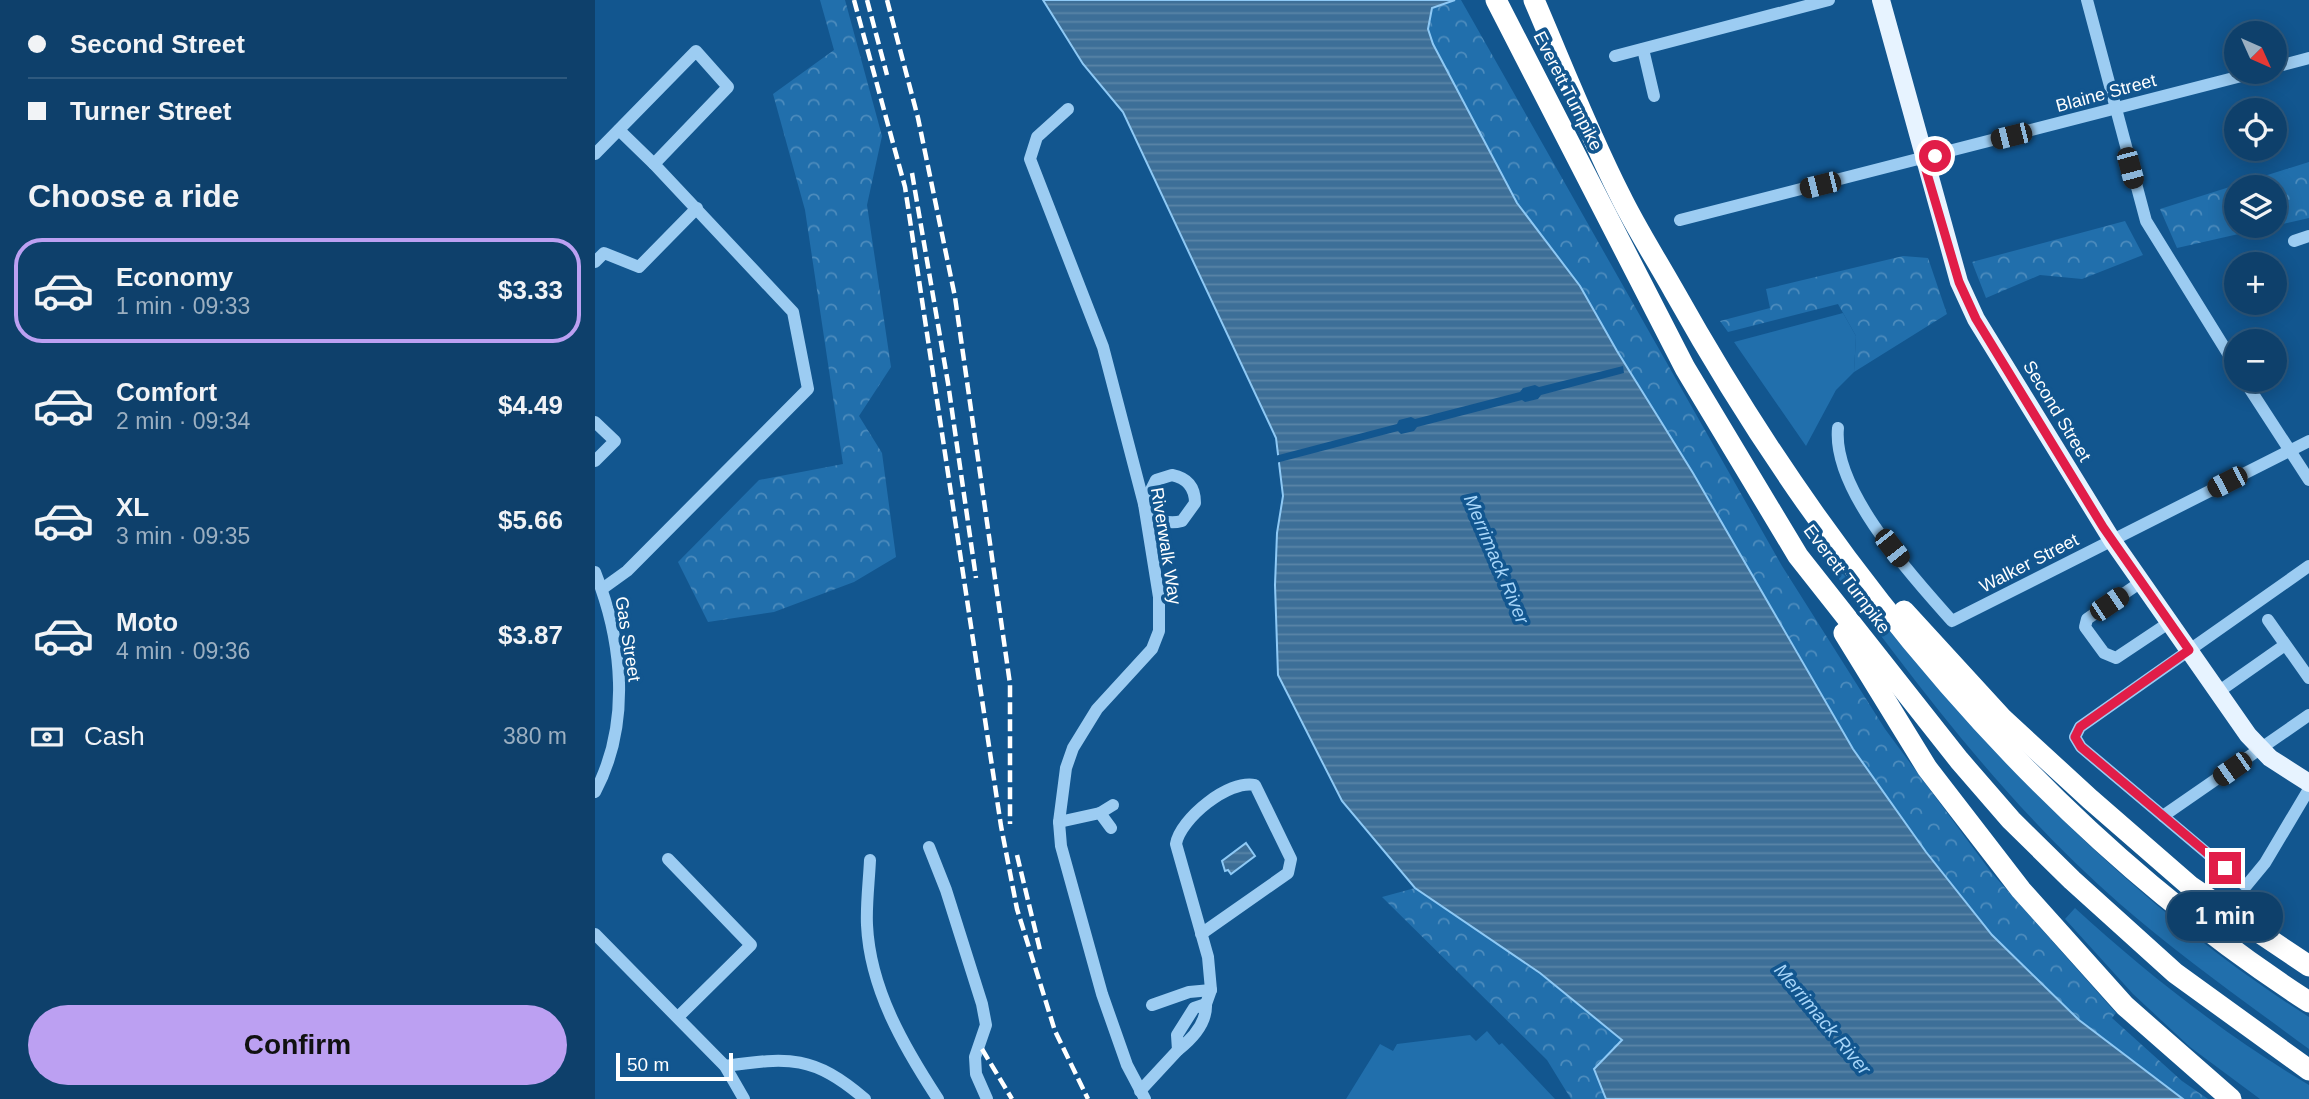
<!DOCTYPE html>
<html lang="en">
<head>
<meta charset="utf-8">
<style>
  body { margin:0; font-family:Helvetica,sans-serif; background:#174771; color:#f1f3f6; height:100vh; display:flex; flex-direction:column; font-size:26px; white-space:nowrap }
  * { box-sizing:border-box; margin:0 }
  p { font-size:23px; color:#9bafc1 }
  .icon { flex:none; width:38px; height:38px; fill:none; stroke:currentColor; stroke-width:2; stroke-linecap:round; stroke-linejoin:round }
  .map { position:relative; flex:1; overflow:hidden }
  .panel { display:flex; flex-direction:column; background:#0e406b; width:595px }
  .panel>* { flex:none }
  .guide { display:grid; align-content:center; height:154px; padding:0 28px; background:#0e406b }
  .needle { width:46px; rotate:135deg }
  .buttons { position:absolute; left:1629px; top:21px; display:grid; gap:14px }
  .buttons a { display:grid; place-items:center; width:63px; height:63px; border-radius:50%; background:#0e406b; box-shadow:0 4px 18px #0003,0 0 0 2px #2e597e; font-size:35px }
  .scale { position:absolute; left:21px; bottom:18px; width:117px; box-sizing:border-box; padding-left:7px; border:4px solid #fff; border-top:0; font-size:19px; line-height:24px; white-space:nowrap; color:#fff; -webkit-text-stroke:5px #12568f; paint-order:stroke }
  .end { position:absolute; width:32px; height:32px; margin:-16px; border:9px solid #e11d48; background:#fff; box-shadow:0 0 0 4px #fff }
  .from { border-radius:50% }
  .bubble { position:absolute; height:49px; border-radius:24px; background:#0e406b; box-shadow:0 4px 18px #0003,0 0 0 2px #2e597e; font-size:23px; font-weight:700; line-height:49px; text-align:center }
  .car { position:absolute; width:21px; height:42px; margin:-21px -10px; border-radius:9px; box-shadow:0 0 5px 2px #0007; background:linear-gradient(#222 24%,#8ab4d8 0 40%,#222 0 76%,#8ab4d8 0 86%,#222 0) }
  .guide b { display:flex; align-items:center; gap:24px; height:66px; font-size:26px }
  .guide b+b { border-top:2px solid #2e597e }
  .guide i { width:18px; height:18px; background:#f1f3f6 }
  ul { padding:0; list-style:none }
  li { display:flex; align-items:center; gap:21px; height:105px; margin:0 14px 10px; padding:0 14px; border:4px solid transparent; border-radius:28px }
  li div { flex:1 }
  li b { display:block; font-size:26px }
  li em { font-style:normal; font-weight:700 }
  li.active { border-color:#bca0f2 }
  li>.icon { width:63px; height:63px; stroke-width:1.5 }
  h2 { padding:0 28px; font-size:32px; line-height:84px }
  .pay { display:flex; align-items:center; gap:18px; height:77px; padding:0 28px; font-size:26px }
  .pay p { margin-inline-start:auto }
  .cta { display:flex; gap:14px; margin-top:auto; padding:14px 28px }
  .cta a { flex:1; height:80px; border-radius:42px; background:#bca0f2; color:#111; font-size:28px; font-weight:700; line-height:80px; text-align:center }
  main { display:flex; flex:1; min-height:0 }
  .map>svg:first-child { display:block }
  .green { fill:#216fac }
  .forest { fill:url(#forest-crowns); fill-rule:evenodd }
  .water { fill:url(#water-rules); stroke:#8ec9f5; stroke-width:2 }
  .pier { fill:#12568f }
  .lines { fill:none; stroke-linecap:round; stroke-linejoin:round }
  .minor { stroke:#9cccf2; stroke-width:12 }
  .major { stroke:#e7f3ff; stroke-width:18 }
  .highway { stroke:#fff; stroke-width:21 }
  .rail { stroke:#fff; stroke-width:4.5; stroke-dasharray:12 5; stroke-linecap:butt }
  .route { stroke:#e11d48; stroke-width:9 }
  .labels { text-anchor:middle; stroke-width:7; stroke-linejoin:round; paint-order:stroke }
  .street-label { font-size:18px; fill:#fff; stroke:#12568f }
  .water-label { font-size:19px; font-style:italic; fill:#a8d6f9; stroke:#12568f }
</style>
</head>
<body>
<main>
<section class="panel">
<div class="guide">
<b><i class="from"></i>Second Street</b>
<b><i></i>Turner Street</b>
</div>
<h2>Choose a ride</h2>
<ul>
<li class="active"><svg class="icon" aria-label="car" viewBox="0 0 24 24"><path d="M5 17H2v-5l4-1 3-4h7l3 4 3 1v5h-3M9 17h6M6 11h13"/><circle cx="7" cy="17" r="2"/><circle cx="17" cy="17" r="2"/></svg><div><b>Economy</b><p>1 min · 09:33</p></div><em>$3.33</em></li>
<li><svg class="icon" aria-label="car" viewBox="0 0 24 24"><path d="M5 17H2v-5l4-1 3-4h7l3 4 3 1v5h-3M9 17h6M6 11h13"/><circle cx="7" cy="17" r="2"/><circle cx="17" cy="17" r="2"/></svg><div><b>Comfort</b><p>2 min · 09:34</p></div><em>$4.49</em></li>
<li><svg class="icon" aria-label="car" viewBox="0 0 24 24"><path d="M5 17H2v-5l4-1 3-4h7l3 4 3 1v5h-3M9 17h6M6 11h13"/><circle cx="7" cy="17" r="2"/><circle cx="17" cy="17" r="2"/></svg><div><b>XL</b><p>3 min · 09:35</p></div><em>$5.66</em></li>
<li><svg class="icon" aria-label="car" viewBox="0 0 24 24"><path d="M5 17H2v-5l4-1 3-4h7l3 4 3 1v5h-3M9 17h6M6 11h13"/><circle cx="7" cy="17" r="2"/><circle cx="17" cy="17" r="2"/></svg><div><b>Moto</b><p>4 min · 09:36</p></div><em>$3.87</em></li>
</ul>
<div class="pay"><svg class="icon" aria-label="cash" viewBox="0 0 24 24"><path d="M3 7h18v10H3z"/><circle cx="12" cy="12" r="2"/></svg>Cash<p>380 m</p></div>
<div class="cta"><a>Confirm</a></div>
</section>
<div class="map">
<svg width="1714" height="1099" viewBox="0 0 1714 1099">
  <defs>
    <pattern id="forest-crowns" width="20" height="18" patternUnits="userSpaceOnUse" patternTransform="scale(1.75)"><rect width="20" height="18" fill="#216fac"/><path d="M2 6a3 3 0 1 1 6 0M12 15a3 3 0 1 1 6 0" fill="none" stroke="#4d8cbd"/></pattern>
    <pattern id="water-rules" width="6" height="5" patternUnits="userSpaceOnUse" patternTransform="scale(1.75)"><rect width="6" height="5" fill="#3d6f98"/><path d="M0 2.5h6" fill="none" stroke="#5a85a7"/></pattern>
  </defs>
  <rect width="100%" height="100%" fill="#12568f"/>
  <!-- green -->
  <g class="green">
    <polygon points="1248,313 1261,336 1259,372 1241,390 1211,446 1139,342"/>
    <path d="M1227,547C1365,724 1523,896 1714,1017V1049C1650,1002 1585,956 1525,904C1408,802 1313,674 1222,549Z"/>
    <path d="M1480,908C1552,974 1630,1035 1714,1085V1099H1665L1595,1047L1538,994L1470,919Z"/>
    <polygon points="892,1031 904,1045 907,1043 960,1099 751,1099 785,1044 798,1051 802,1044 875,1035 881,1041"/>
  </g>
  <!-- forest -->
  <g class="forest">
    <polygon points="225,0 250,0 287,136 272,205 296,367 264,416 287,453 301,557 259,582 179,612 113,622 83,562 164,480 248,464 210,210 178,94 239,50"/>
    <polygon points="860,0 866,0 1187,566 1290,729 1396,872 1521,1013 1517,1018 1587,1081 1613,1099 1588,1099 1484,1020 1397,935 1331,852 1258,749 1098,473 1022,351 985,286 922,203 838,44 833,29 836,7"/>
    <path d="M1714,162V218L1582,248L1565,209ZM1680,187V226H1642V187Z"/>
    <polygon points="1530,221 1548,255 1487,279 1445,275 1391,298 1377,262"/>
    <polygon points="1308,256 1333,258 1352,314 1259,372 1261,336 1243,304 1133,332 1125,321 1175,308 1171,289"/>
    <polygon points="820,888 945,973 1027,1040 999,1069 1011,1099 976,1099 952,1060 787,897"/>
  </g>
  <!-- water -->
  <g class="water">
    <polygon points="448,0 860,0 837,8 833,29 838,44 922,203 985,286 1022,351 1098,473 1258,749 1331,852 1397,935 1484,1020 1588,1099 1011,1099 999,1069 1027,1040 945,973 820,888 747,801 683,675 680,585 682,533 688,496 681,438 528,112 488,64"/>
    <polygon points="651,843 660,856 636,874 633,870 630,871 627,861"/>
  </g>
  <!-- pier -->
  <polygon class="pier" points="1028,366 1029,373 946,395 943,399 930,402 927,400 822,427 819,431 806,434 803,431 681,463 680,456 802,424 804,420 816,417 820,419 925,392 928,388 940,385 944,387"/>
  <g class="lines">
    <!-- minor -->
    <g class="minor">
      <polyline points="1492,0 1551,221 1642,368"/>
      <polyline points="1048,49 1059,96"/>
      <polyline points="1020,56 1234,0"/>
      <polyline points="1680,67 1714,58"/>
      <polyline points="473,109 442,137 435,159 508,347 549,504 564,597 564,631 557,649 502,709 478,748 471,768 464,822 466,846 507,994 532,1065 550,1099"/>
      <polyline points="24,130 59,164"/>
      <polyline points="0,154 101,51 133,87 59,164 198,312 213,389 32,571 7,589"/>
      <polyline points="1085,220 1662,72"/>
      <polyline points="1699,241 1714,236"/>
      <polyline points="0,262 9,253 44,267 102,208"/>
      <polyline points="1649,380 1714,480"/>
      <polyline points="0,422 20,441 0,461"/>
      <path d="M1243,428C1237,490 1317,576 1357,621L1714,441"/>
      <path d="M577,475C592,478 600,487 600,503L587,521C568,526 561,517 549,504L561,480Z"/>
      <polyline points="1714,566 1485,727 1480,737 1486,747 1651,886 1670,863 1714,789"/>
      <path d="M0,572C28,642 36,724 0,792"/>
      <polyline points="1546,582 1492,619 1490,627 1509,653 1521,658 1575,622"/>
      <polyline points="1673,620 1714,678"/>
      <polyline points="1623,692 1690,645"/>
      <polyline points="505,813 518,805"/>
      <polyline points="1568,816 1714,715"/>
      <polyline points="464,822 505,813 516,828"/>
      <polyline points="334,847 351,890 387,1004 391,1025 380,1057 381,1074 392,1099"/>
      <polyline points="73,859 156,945 83,1017"/>
      <path d="M275,860C274,882 271,904 272,925C275,989 309,1047 343,1099"/>
      <polyline points="0,934 130,1066 149,1099"/>
      <path d="M606,934L693,873L696,859L660,785C634,779 585,819 581,844L613,957L616,990L611,1004"/>
      <path d="M611,1004C612,1023 597,1039 583,1050L582,1035L599,1008Z"/>
      <polyline points="557,1005 594,992 616,990"/>
      <path d="M130,1066C195,1057 218,1055 270,1099"/>
      <polyline points="545,1091 583,1050"/>
    </g>
    <!-- major -->
    <polyline class="major" points="1286,0 1364,282 1381,319 1517,540 1653,735 1675,758 1714,783"/>
    <!-- highway -->
    <g class="highway">
      <polyline points="901,0 1090,368 1203,556 1364,760 1416,820 1477,880 1580,973 1714,1070"/>
      <path d="M939,0C967,65 993,132 1025,195C1041,228 1061,259 1079,291C1234,568 1445,828 1714,1002"/>
      <polyline points="1309,611 1408,719 1495,799 1595,886 1714,966"/>
      <polyline points="1249,633 1332,768 1426,890 1530,1006 1636,1099"/>
    </g>
    <!-- rail -->
    <g class="rail">
      <polyline points="259,0 310,187 406,826 422,909 460,1031 493,1099"/>
      <polyline points="272,0 292,75"/>
      <polyline points="292,0 323,118 360,297 415,684 415,824"/>
      <polyline points="317,173 353,383 381,578"/>
      <polyline points="422,855 445,950"/>
      <polyline points="387,1049 417,1099"/>
    </g>
  </g>
  <g class="lines">
    <!-- route -->
    <polyline class="route" points="1340,156 1328,160 1364,282 1381,319 1508,527 1594,650 1485,727 1480,737 1486,747 1630,868"/>
  </g>
  <g class="labels">
    <!-- street labels -->
    <g class="street-label">
      <text transform="translate(973 91) rotate(63)" y="6">Everett Turnpike</text>
      <text transform="translate(1511 93) rotate(-15)" y="6">Blaine Street</text>
      <text transform="translate(1462 411) rotate(59)" y="6">Second Street</text>
      <text transform="translate(571 546) rotate(81)" y="6">Riverwalk Way</text>
      <text transform="translate(1434 563) rotate(-27)" y="6">Walker Street</text>
      <text transform="translate(1252 579) rotate(53)" y="6">Everett Turnpike</text>
      <text transform="translate(33 639) rotate(81)" y="6">Gas Street</text>
    </g>
    <!-- water labels -->
    <g class="water-label">
      <text transform="translate(902 559) rotate(67)" y="7">Merrimack River</text>
      <text transform="translate(1228 1019) rotate(50)" y="7">Merrimack River</text>
    </g>
  </g>
</svg>
<div class="buttons">
<a><svg class="needle" viewBox="-14 -14 28 28"><path d="M0-13l5 13h-10z" fill="#e53935"/><path d="M0 13l5-13h-10z" fill="#9bafc1"/></svg></a>
<a><svg class="icon" aria-label="locate" viewBox="0 0 24 24"><circle cx="12" cy="12" r="6"/><path d="M12 2v4M12 18v4M2 12h4M18 12h4"/></svg></a>
<a><svg class="icon" aria-label="layers" viewBox="0 0 24 24"><path d="M12 4l9 5-9 5-9-5zM3 14l9 5 9-5"/></svg></a>
<a>+</a>
<a>−</a>
</div>
<div class="scale">50 m</div>
<i class="end from" style="left:1340px;top:156px"></i>
<i class="end" style="left:1630px;top:868px"></i>
<div class="bubble" style="left:1572px;top:892px;width:116px">1 min</div>
<i class="car" style="left:1416px;top:136px;rotate:256deg"></i>
<i class="car" style="left:1535px;top:168px;rotate:165deg"></i>
<i class="car" style="left:1225px;top:185px;rotate:256deg"></i>
<i class="car" style="left:1632px;top:482px;rotate:243deg"></i>
<i class="car" style="left:1297px;top:548px;rotate:142deg"></i>
<i class="car" style="left:1514px;top:604px;rotate:56deg"></i>
<i class="car" style="left:1637px;top:769px;rotate:235deg"></i>
</div>
</main>
</body>
</html>
